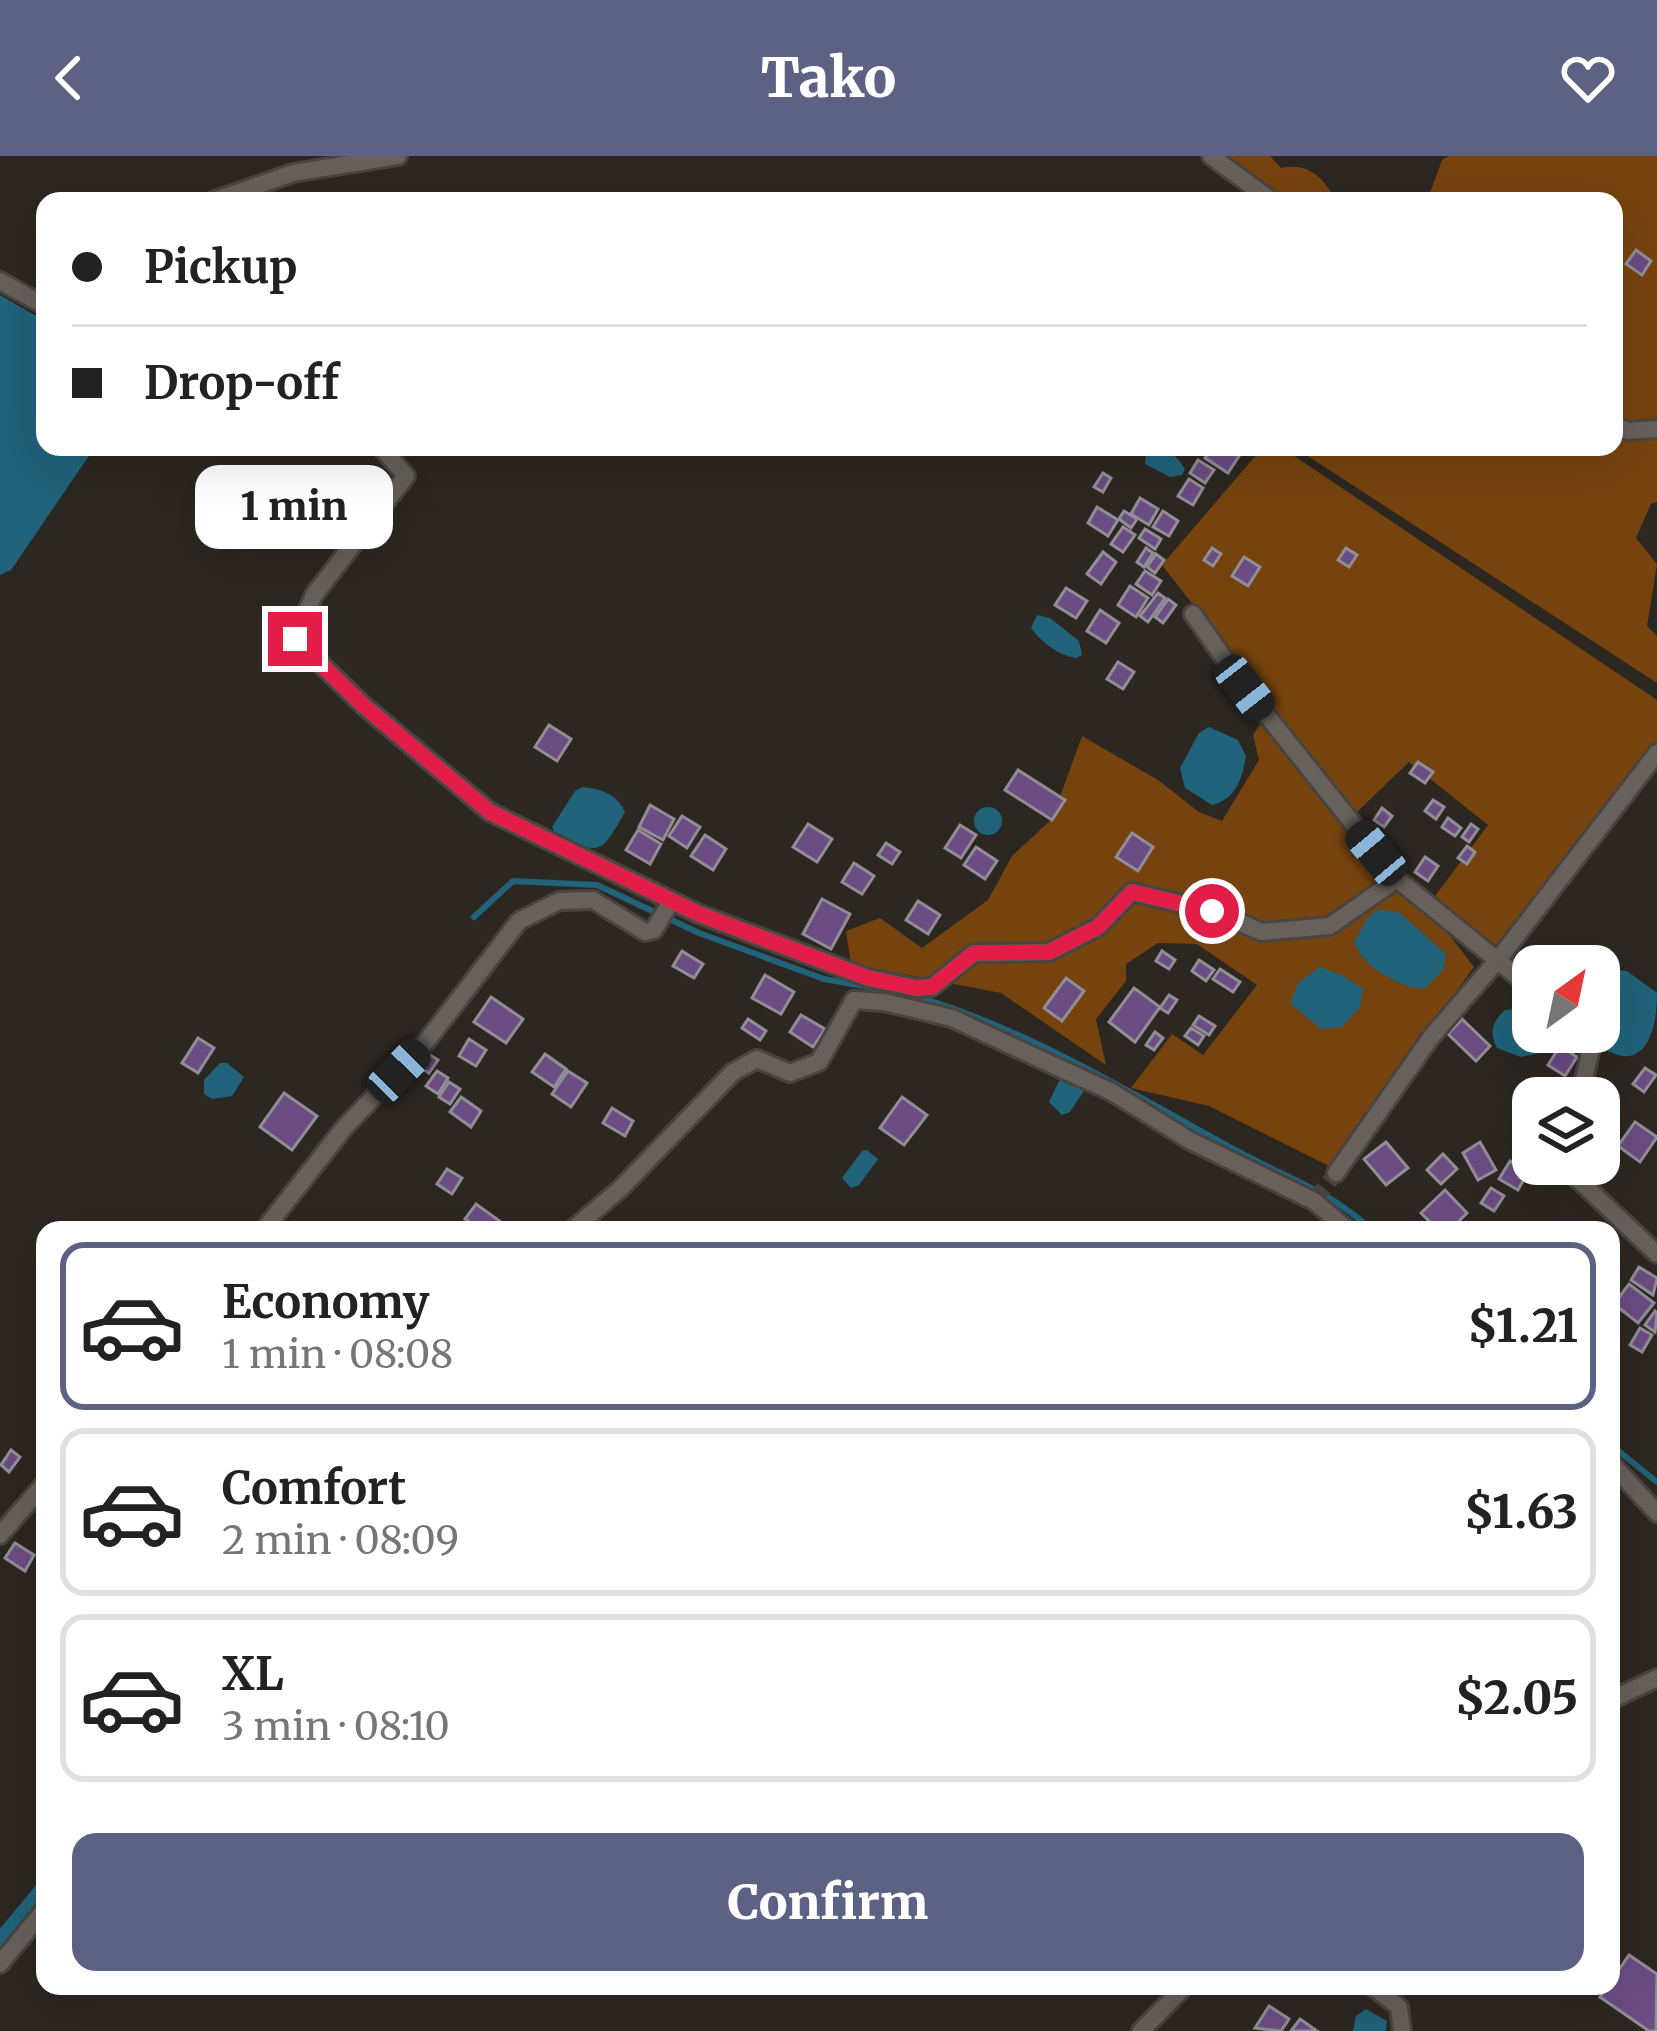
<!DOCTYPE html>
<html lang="en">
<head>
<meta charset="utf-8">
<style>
  body { margin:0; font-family:Merriweather,serif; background:#f2f2f2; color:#222; height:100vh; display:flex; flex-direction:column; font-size:45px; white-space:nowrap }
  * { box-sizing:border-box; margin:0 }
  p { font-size:39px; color:#767676 }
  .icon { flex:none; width:66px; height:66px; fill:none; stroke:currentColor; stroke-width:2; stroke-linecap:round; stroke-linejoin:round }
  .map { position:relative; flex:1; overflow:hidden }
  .panel { position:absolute; left:36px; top:1065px; width:1584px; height:774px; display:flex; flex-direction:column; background:#fff; border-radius:24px; box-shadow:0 12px 48px #0002 }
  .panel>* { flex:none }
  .top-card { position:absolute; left:36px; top:36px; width:1587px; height:264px; border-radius:24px; box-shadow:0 12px 48px #0002; display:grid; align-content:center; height:264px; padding:0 36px; background:#fff }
  .needle { width:78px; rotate:33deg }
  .controls { position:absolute; left:1512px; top:789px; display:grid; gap:24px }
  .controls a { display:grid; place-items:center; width:108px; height:108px; border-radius:24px; background:#fff; box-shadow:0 12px 48px #0002; font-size:60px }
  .end { position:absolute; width:54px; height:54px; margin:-27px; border:15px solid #e11d48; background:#fff; box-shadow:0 0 0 6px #fff }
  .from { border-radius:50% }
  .bubble { position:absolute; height:84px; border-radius:24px; background:#fff; box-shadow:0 12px 48px #0002; font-size:39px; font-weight:800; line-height:84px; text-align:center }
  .car { position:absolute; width:36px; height:72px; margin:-36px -18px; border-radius:15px; box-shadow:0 0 9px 3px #0007; background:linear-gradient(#222 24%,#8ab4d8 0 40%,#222 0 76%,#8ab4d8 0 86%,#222 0) }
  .top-card b { display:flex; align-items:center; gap:42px; height:114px; font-size:45px }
  .top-card b+b { border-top:3px solid #e0e0e0 }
  .top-card i { width:30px; height:30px; background:#222 }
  ul { padding:21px 0 0; list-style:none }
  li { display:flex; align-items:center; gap:36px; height:168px; margin:0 24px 18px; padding:0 12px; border:6px solid #e0e0e0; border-radius:24px }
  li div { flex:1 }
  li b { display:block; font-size:45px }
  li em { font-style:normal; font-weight:800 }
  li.selected { border-color:#5d6284 }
  li>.icon { width:108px; height:108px; stroke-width:1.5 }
  .primary-button { display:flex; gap:24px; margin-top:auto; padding:24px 36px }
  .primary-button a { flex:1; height:138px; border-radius:24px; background:#5d6284; color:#fff; font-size:48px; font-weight:800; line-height:138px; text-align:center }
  header { display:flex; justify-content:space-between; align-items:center; height:156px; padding:0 36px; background:#5d6284; color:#fff; font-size:54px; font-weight:800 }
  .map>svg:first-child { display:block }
  .forest { fill:#76430f }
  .water { fill:#20637a }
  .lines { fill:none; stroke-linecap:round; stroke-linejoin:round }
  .stream { stroke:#20637a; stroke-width:6 }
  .canal { stroke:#20637a; stroke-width:21 }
  .building { fill:#6b4c83; stroke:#928e96; stroke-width:3 }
  .minor-tunnel { stroke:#4a443f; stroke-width:16; stroke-dasharray:16 8; stroke-linecap:butt }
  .minor-casing { stroke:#494440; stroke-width:22 }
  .minor { stroke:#68605a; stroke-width:16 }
  .route { stroke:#e11d48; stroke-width:15 }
</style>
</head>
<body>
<header><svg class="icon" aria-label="back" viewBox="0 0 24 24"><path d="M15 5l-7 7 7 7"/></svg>Tako<svg class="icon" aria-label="heart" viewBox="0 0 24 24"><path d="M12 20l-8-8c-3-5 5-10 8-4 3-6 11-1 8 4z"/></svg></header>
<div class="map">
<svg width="1657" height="1875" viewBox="0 0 1657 1875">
  <rect width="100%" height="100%" fill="#2d2721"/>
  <!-- forest -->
  <g class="forest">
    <path d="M1223,0H1270L1281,12C1309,6 1324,22 1336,45H1275L1244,13Z"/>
    <polygon points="1449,0 1657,0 1657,346 1651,348 1636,382 1657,408 1647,470 1657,480 1657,527 1294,291 1614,291 1614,45 1427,45 1442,4"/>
    <polygon points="1263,291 1281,291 1657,544 1657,590 1497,797 1433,743 1488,669 1409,606 1356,657 1474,811 1329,1010 1209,950 1131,932 1172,878 1203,899 1257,829 1197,788 1158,787 1126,808 1126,825 1096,863 1106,909 1001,837 851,808 846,775 880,762 922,792 988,744 1012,700 1052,663 1082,580 1158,624 1199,656 1222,665 1259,604 1253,579 1272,550 1162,409"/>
  </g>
  <!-- water -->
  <g class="water">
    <polygon points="0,139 45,165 45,291 95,291 11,414 0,419"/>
    <path d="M1152,291C1167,291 1177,300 1185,313L1182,319L1170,321L1145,308L1146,298Z"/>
    <path d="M1037,459L1050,462L1079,485L1082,499L1076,502C1058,499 1042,487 1031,472Z"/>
    <path d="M1209,571L1238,584L1246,600C1242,623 1236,643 1212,649L1185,632L1180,612L1199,577Z"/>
    <path d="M583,631C601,633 617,638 625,656C601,697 603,700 556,680L552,671L575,635Z"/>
    <circle cx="988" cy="665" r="14"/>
    <path d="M1379,753L1400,757L1446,798L1443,814L1424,833C1397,831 1363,810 1354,786L1368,761Z"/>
    <polygon points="1320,811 1342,819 1363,833 1360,851 1342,871 1321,873 1290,847 1299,826"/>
    <path d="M1616,814L1627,815L1657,837C1657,893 1633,925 1584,876H1599V828Z"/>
    <path d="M1514,853L1533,863V876H1540L1543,896L1521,901L1497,892C1489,876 1492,866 1505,854Z"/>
    <polygon points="220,907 227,907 244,921 232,940 212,943 204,938 204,924"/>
    <polygon points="1066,921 1085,933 1070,956 1062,959 1049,946 1059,925"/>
    <polygon points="867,994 878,1003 859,1029 851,1032 842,1022 862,995"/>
    <polygon points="1366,1853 1387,1865 1386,1875 1353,1875 1356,1860"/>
  </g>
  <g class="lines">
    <!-- stream -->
    <g class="stream">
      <polyline points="474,761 513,725 597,729 699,777 824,823 892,835"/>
      <path d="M911,839C1028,873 1131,937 1237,995C1288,1023 1327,1033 1372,1074"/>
      <polyline points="1611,1289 1657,1326"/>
    </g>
    <!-- canal -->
    <polyline class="canal" points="0,1789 45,1735"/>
  </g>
  <!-- building -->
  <g class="building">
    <polygon points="1636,94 1651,105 1642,119 1626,108"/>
    <polygon points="1213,291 1245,291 1228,317 1205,302"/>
    <polygon points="1198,304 1214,314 1205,327 1190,317"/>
    <polygon points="1103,317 1111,322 1103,336 1094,331"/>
    <polygon points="1189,323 1203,332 1193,349 1178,340"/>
    <polygon points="1140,342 1158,353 1149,369 1131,358"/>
    <polygon points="1097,351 1118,364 1108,380 1088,367"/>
    <polygon points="1124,355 1137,363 1131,372 1119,363"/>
    <polygon points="1163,355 1178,365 1169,380 1153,371"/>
    <polygon points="1123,371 1135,379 1123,396 1111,388"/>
    <polygon points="1145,373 1161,383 1155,393 1139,382"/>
    <polygon points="1146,392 1153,397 1144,411 1137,406"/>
    <polygon points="1212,392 1221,398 1213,410 1204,404"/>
    <polygon points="1346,392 1357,399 1349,411 1338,404"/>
    <polygon points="1103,396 1116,406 1101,428 1087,418"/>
    <polygon points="1156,398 1164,404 1155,417 1147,411"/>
    <polygon points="1244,401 1260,411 1248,430 1232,420"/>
    <polygon points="1145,415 1161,425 1152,439 1136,428"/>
    <polygon points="1130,430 1148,442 1136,461 1118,449"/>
    <polygon points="1066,432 1087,445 1076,462 1055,449"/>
    <polygon points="1158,437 1165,442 1148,466 1140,460"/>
    <polygon points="1168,443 1176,449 1163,467 1155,461"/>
    <polygon points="1100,454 1119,467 1106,487 1087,475"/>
    <polygon points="1118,506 1134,516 1123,533 1107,523"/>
    <polygon points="549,569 571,583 557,605 535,591"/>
    <polygon points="1418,606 1433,616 1425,627 1410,617"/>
    <polygon points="1018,614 1065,644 1052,664 1005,634"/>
    <polygon points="1433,644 1444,651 1436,663 1425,655"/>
    <polygon points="650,649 674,663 663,684 639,671"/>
    <polygon points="1382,652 1392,660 1384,671 1374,664"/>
    <polygon points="682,660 700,671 687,692 669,680"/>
    <polygon points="1448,662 1461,672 1455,680 1442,671"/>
    <polygon points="808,668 832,683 817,706 793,691"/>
    <polygon points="1471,668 1478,673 1469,686 1462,681"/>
    <polygon points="960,669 976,679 961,702 945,692"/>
    <polygon points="638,674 661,688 650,708 626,694"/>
    <polygon points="1132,677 1153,691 1138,715 1116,701"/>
    <polygon points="705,679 726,693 713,714 691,700"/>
    <polygon points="886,687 900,696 892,708 878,699"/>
    <polygon points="1467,690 1475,696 1467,708 1458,702"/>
    <polygon points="976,691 997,705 985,723 964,709"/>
    <polygon points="1425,701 1438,710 1428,725 1415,716"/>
    <polygon points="854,707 874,720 862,738 842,726"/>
    <polygon points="822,743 850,758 831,793 803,778"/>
    <polygon points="918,745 940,759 928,778 906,764"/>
    <polygon points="682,795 703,808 694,822 673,810"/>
    <polygon points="1162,795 1175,804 1169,813 1156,805"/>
    <polygon points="1199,804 1214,814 1206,825 1192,815"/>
    <polygon points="1220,813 1240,826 1233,836 1213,823"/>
    <polygon points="765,819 794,836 781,858 752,842"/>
    <polygon points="1066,822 1084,835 1062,865 1044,852"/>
    <polygon points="1134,832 1160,851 1135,886 1109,866"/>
    <polygon points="1169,839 1177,844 1168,857 1160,852"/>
    <polygon points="491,841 523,863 506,887 474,866"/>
    <polygon points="801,859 825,873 813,891 790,876"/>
    <polygon points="1199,860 1215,870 1209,879 1193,869"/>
    <polygon points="748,863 766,875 760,884 742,872"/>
    <polygon points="1462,863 1490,890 1476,905 1448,878"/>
    <polygon points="1191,872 1204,880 1198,889 1185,880"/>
    <polygon points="1155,876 1163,882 1154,894 1146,889"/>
    <polygon points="198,882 214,892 198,917 182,907"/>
    <polygon points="469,883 486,894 476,910 459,900"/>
    <polygon points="1560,890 1577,901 1565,920 1548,909"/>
    <polygon points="427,897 438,904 429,917 418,910"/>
    <polygon points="545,898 566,913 554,931 532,916"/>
    <polygon points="1645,912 1656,919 1644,936 1633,928"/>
    <polygon points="437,915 448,922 438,938 426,930"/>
    <polygon points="568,915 587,927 571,951 552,938"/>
    <polygon points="449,926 460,933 450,948 439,941"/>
    <polygon points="284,937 317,960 292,994 260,971"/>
    <polygon points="461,941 481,955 471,971 450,956"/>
    <polygon points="902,941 927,959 904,989 880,972"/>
    <polygon points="612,952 633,965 625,980 603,967"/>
    <polygon points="1635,966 1657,981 1640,1006 1618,990"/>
    <polygon points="1386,986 1408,1012 1386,1029 1364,1003"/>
    <polygon points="1480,986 1496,1014 1478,1024 1463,997"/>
    <polygon points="1443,998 1457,1013 1441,1028 1427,1014"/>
    <polygon points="1510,1005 1528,1016 1518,1034 1499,1023"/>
    <polygon points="447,1013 462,1022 452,1038 437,1028"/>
    <polygon points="1491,1032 1504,1040 1494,1055 1481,1047"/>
    <polygon points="1445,1034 1467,1057 1450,1074 1438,1074 1421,1057"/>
    <polygon points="476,1048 501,1066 495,1074 481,1074 465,1063"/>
    <polygon points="1639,1111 1657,1122 1653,1139 1631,1124"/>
    <polygon points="1629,1128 1654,1147 1638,1167 1614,1148"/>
    <polygon points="1655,1155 1657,1157 1655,1176 1645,1169"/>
    <polygon points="1640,1172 1652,1179 1642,1196 1630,1189"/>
    <polygon points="11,1294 20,1301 9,1316 1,1309"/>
    <polygon points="15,1387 34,1399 25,1415 5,1402"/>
    <polygon points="1629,1799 1657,1818 1656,1875 1649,1875 1600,1841"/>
    <polygon points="1269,1850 1289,1863 1281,1875 1255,1872"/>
    <polygon points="1300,1863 1317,1875 1291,1875"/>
  </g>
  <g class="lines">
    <!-- minor-tunnel -->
    <polyline class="minor-tunnel" points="1314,1045 1336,1017"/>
    <!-- minor casing -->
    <g class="minor-casing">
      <g id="minor">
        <polyline points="1211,0 1272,45"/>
        <polyline points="213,45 293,17 398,0"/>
        <polyline points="0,125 45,150"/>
        <polyline points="1614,269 1628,275 1657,273"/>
        <polyline points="381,291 406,320 314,439 295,483 364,550 490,656 699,758 868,822 916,832 932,831 974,797 1049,796 1098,771 1132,736 1212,755 1262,776 1330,770 1397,723"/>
        <polyline points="1193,458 1245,532 1397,723 1533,833"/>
        <polyline points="1574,876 1590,896 1580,942"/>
        <polyline points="1569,1008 1568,1014 1657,1098"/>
        <polyline points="1336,1017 1431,881 1497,805 1657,597"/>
        <polyline points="264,1074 344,972 426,886 519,765 559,745 593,744 645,776 654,774 671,745"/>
        <polyline points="572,1074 621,1032 733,916 757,903 790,917 819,906 854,844 884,846 952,862 1055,910 1112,936 1189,984 1314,1045 1348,1074"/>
        <polyline points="1611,1307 1657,1357"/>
        <polyline points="0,1379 45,1327"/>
        <polyline points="1611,1544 1657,1522"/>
        <polyline points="0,1808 45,1753"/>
        <polyline points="1372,1830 1399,1851 1402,1875"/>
        <polyline points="1141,1875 1185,1830"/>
      </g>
    </g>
    <!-- minor -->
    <use href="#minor" class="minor"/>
  </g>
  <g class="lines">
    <!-- route -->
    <polyline class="route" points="295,483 364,550 490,656 699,758 868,822 916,832 932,831 974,797 1049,796 1098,771 1132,736 1212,755"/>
  </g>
</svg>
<div class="controls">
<a><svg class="needle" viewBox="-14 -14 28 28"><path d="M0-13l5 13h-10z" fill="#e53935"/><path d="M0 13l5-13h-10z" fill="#767676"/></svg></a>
<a><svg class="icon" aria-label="layers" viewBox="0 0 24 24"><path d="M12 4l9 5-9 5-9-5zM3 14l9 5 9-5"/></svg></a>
</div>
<i class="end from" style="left:1212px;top:755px"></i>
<i class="end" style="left:295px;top:483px"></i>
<div class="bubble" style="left:195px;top:309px;width:198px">1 min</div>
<i class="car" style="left:1245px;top:532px;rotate:142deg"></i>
<i class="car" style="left:1376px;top:697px;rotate:320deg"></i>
<i class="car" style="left:399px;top:915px;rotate:44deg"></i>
<div class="top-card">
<b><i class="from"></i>Pickup</b>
<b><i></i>Drop-off</b>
</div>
<section class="panel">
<ul>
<li class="selected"><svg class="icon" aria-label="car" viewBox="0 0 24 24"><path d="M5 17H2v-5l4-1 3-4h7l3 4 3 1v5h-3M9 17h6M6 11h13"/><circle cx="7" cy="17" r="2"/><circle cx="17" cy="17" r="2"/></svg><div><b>Economy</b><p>1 min · 08:08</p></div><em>$1.21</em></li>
<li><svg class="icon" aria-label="car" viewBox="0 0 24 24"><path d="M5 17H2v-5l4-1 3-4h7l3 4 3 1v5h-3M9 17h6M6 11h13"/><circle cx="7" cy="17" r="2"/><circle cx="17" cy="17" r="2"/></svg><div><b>Comfort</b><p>2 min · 08:09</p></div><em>$1.63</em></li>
<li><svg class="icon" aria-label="car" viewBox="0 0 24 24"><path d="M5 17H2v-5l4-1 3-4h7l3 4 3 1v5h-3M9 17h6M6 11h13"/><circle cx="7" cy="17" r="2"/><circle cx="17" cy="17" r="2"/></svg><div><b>XL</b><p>3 min · 08:10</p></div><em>$2.05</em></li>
</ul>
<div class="primary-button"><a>Confirm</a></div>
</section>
</div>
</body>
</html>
